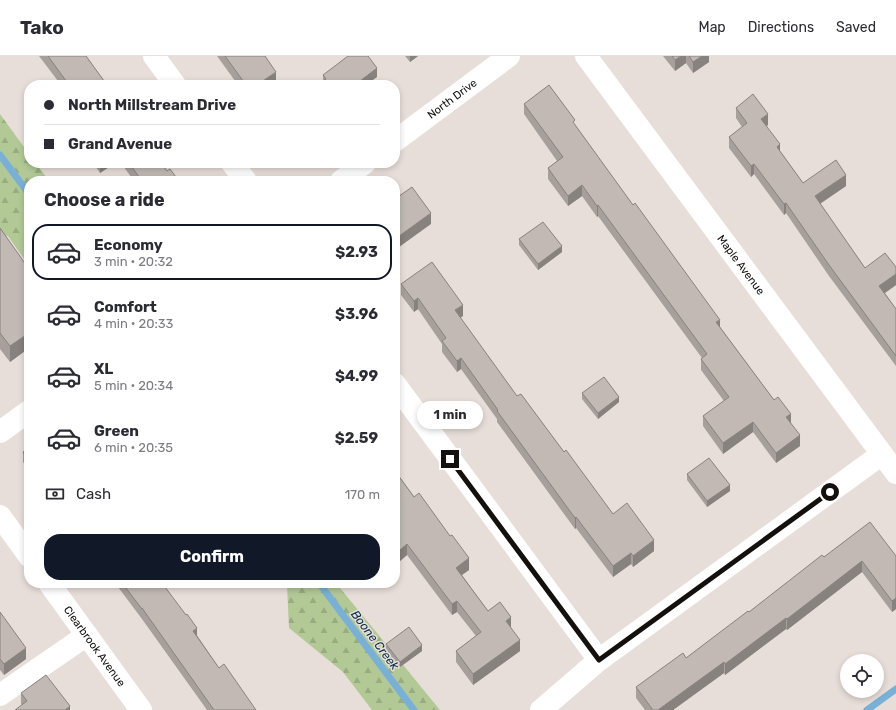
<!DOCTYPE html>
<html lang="en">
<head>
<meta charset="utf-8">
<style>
  body { margin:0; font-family:Rubik,sans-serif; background:#f2f2f3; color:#2b2b33; height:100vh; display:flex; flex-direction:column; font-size:15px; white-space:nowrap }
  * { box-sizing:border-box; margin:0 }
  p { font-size:13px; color:#7c7c81 }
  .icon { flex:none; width:22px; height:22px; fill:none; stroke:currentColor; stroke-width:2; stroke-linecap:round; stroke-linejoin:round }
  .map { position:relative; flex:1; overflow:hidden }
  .panel { position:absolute; left:24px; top:120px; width:376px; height:412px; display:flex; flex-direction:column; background:#fff; border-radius:16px; box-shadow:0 2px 6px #0003 }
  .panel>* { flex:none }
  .guide { position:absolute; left:24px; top:24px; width:376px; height:88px; border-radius:16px; box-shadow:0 2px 6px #0003; display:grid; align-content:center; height:88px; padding:0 20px; background:#fff }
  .controls { position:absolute; left:840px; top:598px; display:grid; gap:8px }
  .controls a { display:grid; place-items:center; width:44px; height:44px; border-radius:50%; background:#fff; box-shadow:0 2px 6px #0003; font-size:20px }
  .end { position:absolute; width:18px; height:18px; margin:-9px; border:5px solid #13100e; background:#fff; box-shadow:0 0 0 2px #fff }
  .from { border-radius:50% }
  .bubble { position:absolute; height:28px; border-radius:14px; background:#fff; box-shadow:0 2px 6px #0003; font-size:13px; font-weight:700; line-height:28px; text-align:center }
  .guide b { display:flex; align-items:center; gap:14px; height:38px; font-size:15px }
  .guide b+b { border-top:1px solid #e1e1e2 }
  .guide i { width:10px; height:10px; background:#2b2b33 }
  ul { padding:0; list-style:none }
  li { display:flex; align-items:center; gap:12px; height:56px; margin:0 8px 6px; padding:0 12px; border:2px solid transparent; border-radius:16px }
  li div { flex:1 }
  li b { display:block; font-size:15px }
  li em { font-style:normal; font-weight:700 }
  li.selected { border-color:#111827 }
  li>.icon { width:36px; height:36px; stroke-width:1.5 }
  h2 { padding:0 20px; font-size:18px; line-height:48px }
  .pay { display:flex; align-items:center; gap:10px; height:44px; padding:0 20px; font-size:15px }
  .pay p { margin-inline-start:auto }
  .primary-button { display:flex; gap:8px; margin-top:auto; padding:8px 20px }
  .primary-button a { flex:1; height:46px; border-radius:16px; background:#111827; color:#fff; font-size:16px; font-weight:700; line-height:46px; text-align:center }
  header { display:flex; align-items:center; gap:24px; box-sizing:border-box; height:56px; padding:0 20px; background:#fff; border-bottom:1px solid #e1e1e2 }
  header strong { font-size:19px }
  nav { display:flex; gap:22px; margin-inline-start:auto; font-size:14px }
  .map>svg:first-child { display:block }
  .forest { fill:url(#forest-firs) }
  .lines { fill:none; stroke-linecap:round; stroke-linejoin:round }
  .stream { stroke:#79b0d7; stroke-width:7 }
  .street { stroke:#fff; stroke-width:22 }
  .wall { fill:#a79f9b }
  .shaded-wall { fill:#88827e }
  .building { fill:#c2b9b4; stroke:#88827e }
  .route { stroke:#13100e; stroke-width:5 }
  .labels { text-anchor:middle; stroke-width:3; stroke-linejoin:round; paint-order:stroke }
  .street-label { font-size:11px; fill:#13100e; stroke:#e8ded9 }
  .water-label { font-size:12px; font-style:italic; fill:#002d47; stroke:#e8ded9 }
</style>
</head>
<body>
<header>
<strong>Tako</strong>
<nav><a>Map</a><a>Directions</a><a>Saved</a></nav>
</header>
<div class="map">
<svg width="896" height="654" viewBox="0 0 896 654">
  <defs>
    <pattern id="forest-firs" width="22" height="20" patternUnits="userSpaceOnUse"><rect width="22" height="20" fill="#b2c996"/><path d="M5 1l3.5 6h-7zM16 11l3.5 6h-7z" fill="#98ac80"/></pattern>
  </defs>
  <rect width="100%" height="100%" fill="#e8ded9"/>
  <!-- forest -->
  <g class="forest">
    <polygon points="0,58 29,98 29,107 36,107 49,125 29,125 29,210 8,180 0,179"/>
    <polygon points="285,527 336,527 440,654 372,654 343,616 289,572 287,529"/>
  </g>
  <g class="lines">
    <!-- stream -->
    <g class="stream">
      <polyline points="0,99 29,138"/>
      <polyline points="319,527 414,654"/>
      <polyline points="867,654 896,633"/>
    </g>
    <!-- street -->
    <g class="street">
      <polyline points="154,0 175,29"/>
      <path id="s1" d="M586,0L896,417"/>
      <path id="s2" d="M395,85L509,0"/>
      <polyline points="232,107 246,125"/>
      <polyline points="341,125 365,107"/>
      <polyline points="395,328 599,604"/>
      <polyline points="0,376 29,355"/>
      <polyline points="0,460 29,500"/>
      <path id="s3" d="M49,527L141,654"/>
      <polyline points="0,639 87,579"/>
      <polyline points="541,654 599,604 882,398"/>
    </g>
  </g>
  <!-- wall -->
  <g class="wall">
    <polygon points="39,0 86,0 107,29 61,29"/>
    <polygon points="217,0 265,0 276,27 272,29 238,29"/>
    <polygon points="405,0 418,0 410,6"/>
    <polygon points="663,0 709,0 709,6 693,17 686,7 675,15"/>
    <polygon points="323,19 377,21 323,26"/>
    <polygon points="524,48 575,69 720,271 791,367 800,390 776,407 753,376 723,398 703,370 703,360 724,345 701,314 701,303 702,302 598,160 597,161 582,140 568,150 548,123 548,112 557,105 524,58"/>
    <polygon points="736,52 768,69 766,70 780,95 803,127 846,130 820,148 865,212 896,211 896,229 885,237 896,253 896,310 829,220 786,157 784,159 754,118 751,121 729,92 729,81 742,71 736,62"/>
    <polygon points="93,107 115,107 100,117"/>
    <polygon points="121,107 161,107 167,115 179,125 134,125"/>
    <polygon points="0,172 29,213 29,292 10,306 0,293"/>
    <polygon points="519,183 562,196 538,214 519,189"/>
    <polygon points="401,228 463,260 460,262 517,340 564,396 613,458 654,495 633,511 631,508 613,521 576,472 575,473 497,366 497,363 461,313 457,316 442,296 442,288 418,253 414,256 401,239"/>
    <polygon points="582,337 619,346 598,363 582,343"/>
    <polygon points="29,392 29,414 23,406 23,396"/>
    <polygon points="395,415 469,514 462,519 488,555 511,572 520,595 473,629 456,606 456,595 476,580 457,556 452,559 407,499 400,505 395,499"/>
    <polygon points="687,418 730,435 707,451 687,424"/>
    <polygon points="896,500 896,553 892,556 862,516 787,574 786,573 725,619 724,617 673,654 645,654 636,642 636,631 686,602 749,556 824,501"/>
    <polygon points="115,527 162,527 219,612 256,654 207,654 142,563"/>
    <polygon points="0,556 26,603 4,619 0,614"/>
    <polygon points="386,588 422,595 400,611 386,593"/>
    <polygon points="21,637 70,654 22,649 21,648"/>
  </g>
  <!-- shaded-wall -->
  <g class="shaded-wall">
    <polygon points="410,0 418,0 410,6"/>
    <polygon points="681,0 686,0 686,7 675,15 675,4"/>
    <polygon points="702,0 709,0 709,6 693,17 693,6"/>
    <polygon points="377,12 377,21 366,29 360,29 360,25"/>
    <polygon points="276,16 276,27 272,29 257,29"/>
    <polygon points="768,58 768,69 761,74 761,63"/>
    <polygon points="780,88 780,99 777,91"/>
    <polygon points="100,107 115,107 100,117"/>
    <polygon points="754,108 754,118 751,121 751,110"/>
    <polygon points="846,119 846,130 815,151 815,140"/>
    <polygon points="582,129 582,140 568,150 568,140"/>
    <polygon points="786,147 786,157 784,159 784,148"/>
    <polygon points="598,149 598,160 597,161 597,150"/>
    <polygon points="431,157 431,168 395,194 395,183"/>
    <polygon points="562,190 562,196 538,214 538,208"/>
    <polygon points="896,218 896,229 879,241 879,230"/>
    <polygon points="418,242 418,253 414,256 414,245"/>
    <polygon points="463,249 463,260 455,265 455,254"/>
    <polygon points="720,264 720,275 716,266"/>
    <polygon points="29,277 29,292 10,306 10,290"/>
    <polygon points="461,302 461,313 457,316 457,305"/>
    <polygon points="619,341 619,346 598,363 598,357"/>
    <polygon points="791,358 791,369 786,361"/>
    <polygon points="753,366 753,376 723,398 723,387"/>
    <polygon points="800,379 800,390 776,407 776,397"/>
    <polygon points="730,429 730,435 707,451 707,445"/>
    <polygon points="576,461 576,472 575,473 575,462"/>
    <polygon points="654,484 654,495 633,511 633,500"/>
    <polygon points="407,488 407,499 400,505 400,494"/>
    <polygon points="631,497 631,508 613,521 613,510"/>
    <polygon points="469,502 469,514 456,523 456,512"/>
    <polygon points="862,505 862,516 787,574 787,563"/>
    <polygon points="896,542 896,553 892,556 892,545"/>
    <polygon points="457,545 457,556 452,559 452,548"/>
    <polygon points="511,561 511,572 506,565"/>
    <polygon points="786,562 786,573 725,619 725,608"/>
    <polygon points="197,572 197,583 193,575"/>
    <polygon points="520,584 520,595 473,629 473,618"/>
    <polygon points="422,589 422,595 400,611 400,606"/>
    <polygon points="26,592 26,603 4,619 4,608"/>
    <polygon points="724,606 724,617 673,654 658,654"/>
    <polygon points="70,650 70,654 65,654"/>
  </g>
  <!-- building -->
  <g class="building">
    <polygon points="48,0 86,0 107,29 69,29"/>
    <polygon points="225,0 265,0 276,16 257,29 246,29"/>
    <polygon points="348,0 368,0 377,12 360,25 363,29 318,29 326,23 323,19"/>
    <polygon points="672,0 681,0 675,4"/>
    <polygon points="689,0 702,0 693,6"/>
    <polygon points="549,29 575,64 573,66 633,149 635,147 720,264 716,266 774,344 778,341 791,358 786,361 800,379 776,397 753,366 723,387 703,360 729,341 701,303 707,298 598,149 597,150 582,129 568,140 548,112 563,101 524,48"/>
    <polygon points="753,38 768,58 761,63 780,88 777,91 803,127 836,104 846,119 815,140 865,212 885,197 896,211 896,218 879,230 896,253 896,300 829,209 786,147 784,148 754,108 751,110 729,81 747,67 736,52"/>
    <polygon points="129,107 161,107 167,115 170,113 179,125 142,125"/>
    <polygon points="412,131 431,157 395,183 395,143"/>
    <polygon points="543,166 562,190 538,208 519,183"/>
    <polygon points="0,172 29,213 29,277 10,290 0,277"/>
    <polygon points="432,206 463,249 455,254 517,340 521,338 564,396 566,394 613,458 627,447 654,484 633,500 631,497 613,510 576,461 575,462 497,355 498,354 461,302 457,305 442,285 446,282 418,242 414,245 401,228"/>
    <polygon points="604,321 619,341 598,357 582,337"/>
    <polygon points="29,392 29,404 23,396"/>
    <polygon points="709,402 730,429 707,445 687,418"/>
    <polygon points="395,415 414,441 419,437 450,480 452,479 469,502 456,512 488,555 500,546 511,561 506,565 520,584 473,618 456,595 481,576 457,545 452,548 407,488 400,494 395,488"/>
    <polygon points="870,466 896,500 896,542 892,545 862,505 787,563 786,562 725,608 724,606 658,654 653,654 636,631 683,597 686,602 748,555 749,556 822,499 824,501"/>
    <polygon points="122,527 162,527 186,559 187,558 197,572 193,575 219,612 224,608 256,654 214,654 142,552 142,553"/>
    <polygon points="0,556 26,592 4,608 0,603"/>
    <polygon points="409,571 422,589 400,606 386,588"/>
    <polygon points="46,619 70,650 65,654 15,654 27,645 21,637"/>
  </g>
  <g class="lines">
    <!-- route -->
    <polyline class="route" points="450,403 599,604 830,436"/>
  </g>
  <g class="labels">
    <!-- street labels -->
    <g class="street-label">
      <text dy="4" stroke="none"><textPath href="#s2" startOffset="71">North Drive</textPath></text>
      <text dy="4" stroke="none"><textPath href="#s1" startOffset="260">Maple Avenue</textPath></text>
      <text dy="4" stroke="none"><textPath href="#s3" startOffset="78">Clearbrook Avenue</textPath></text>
    </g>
    <!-- water labels -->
    <g class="water-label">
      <text transform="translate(375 584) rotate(53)" y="4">Boone Creek</text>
    </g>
  </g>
</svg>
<div class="controls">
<a><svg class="icon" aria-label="locate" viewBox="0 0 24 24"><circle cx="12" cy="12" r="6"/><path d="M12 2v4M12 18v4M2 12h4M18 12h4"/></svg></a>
</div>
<i class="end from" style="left:830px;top:436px"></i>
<i class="end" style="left:450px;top:403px"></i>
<div class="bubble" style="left:417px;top:345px;width:66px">1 min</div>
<div class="guide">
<b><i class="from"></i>North Millstream Drive</b>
<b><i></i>Grand Avenue</b>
</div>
<section class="panel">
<h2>Choose a ride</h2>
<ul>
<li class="selected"><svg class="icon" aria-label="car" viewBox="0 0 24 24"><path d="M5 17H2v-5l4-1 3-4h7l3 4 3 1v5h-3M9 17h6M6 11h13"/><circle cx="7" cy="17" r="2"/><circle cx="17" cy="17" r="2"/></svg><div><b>Economy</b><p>3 min · 20:32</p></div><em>$2.93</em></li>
<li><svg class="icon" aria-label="car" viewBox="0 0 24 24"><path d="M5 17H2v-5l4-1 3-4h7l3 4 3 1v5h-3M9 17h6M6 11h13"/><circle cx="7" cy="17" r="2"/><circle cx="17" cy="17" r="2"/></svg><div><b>Comfort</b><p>4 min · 20:33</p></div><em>$3.96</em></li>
<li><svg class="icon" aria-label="car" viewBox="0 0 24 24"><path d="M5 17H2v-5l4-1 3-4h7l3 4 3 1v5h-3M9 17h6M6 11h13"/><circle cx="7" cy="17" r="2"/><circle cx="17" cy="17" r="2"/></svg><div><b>XL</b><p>5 min · 20:34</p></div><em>$4.99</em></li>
<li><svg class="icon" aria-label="car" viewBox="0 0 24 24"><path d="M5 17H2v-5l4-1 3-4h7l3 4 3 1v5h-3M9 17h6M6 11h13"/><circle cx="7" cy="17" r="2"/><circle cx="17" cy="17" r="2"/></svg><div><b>Green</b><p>6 min · 20:35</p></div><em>$2.59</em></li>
</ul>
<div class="pay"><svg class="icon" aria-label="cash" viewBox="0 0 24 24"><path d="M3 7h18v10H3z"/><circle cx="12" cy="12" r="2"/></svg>Cash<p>170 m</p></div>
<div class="primary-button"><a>Confirm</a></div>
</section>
</div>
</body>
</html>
